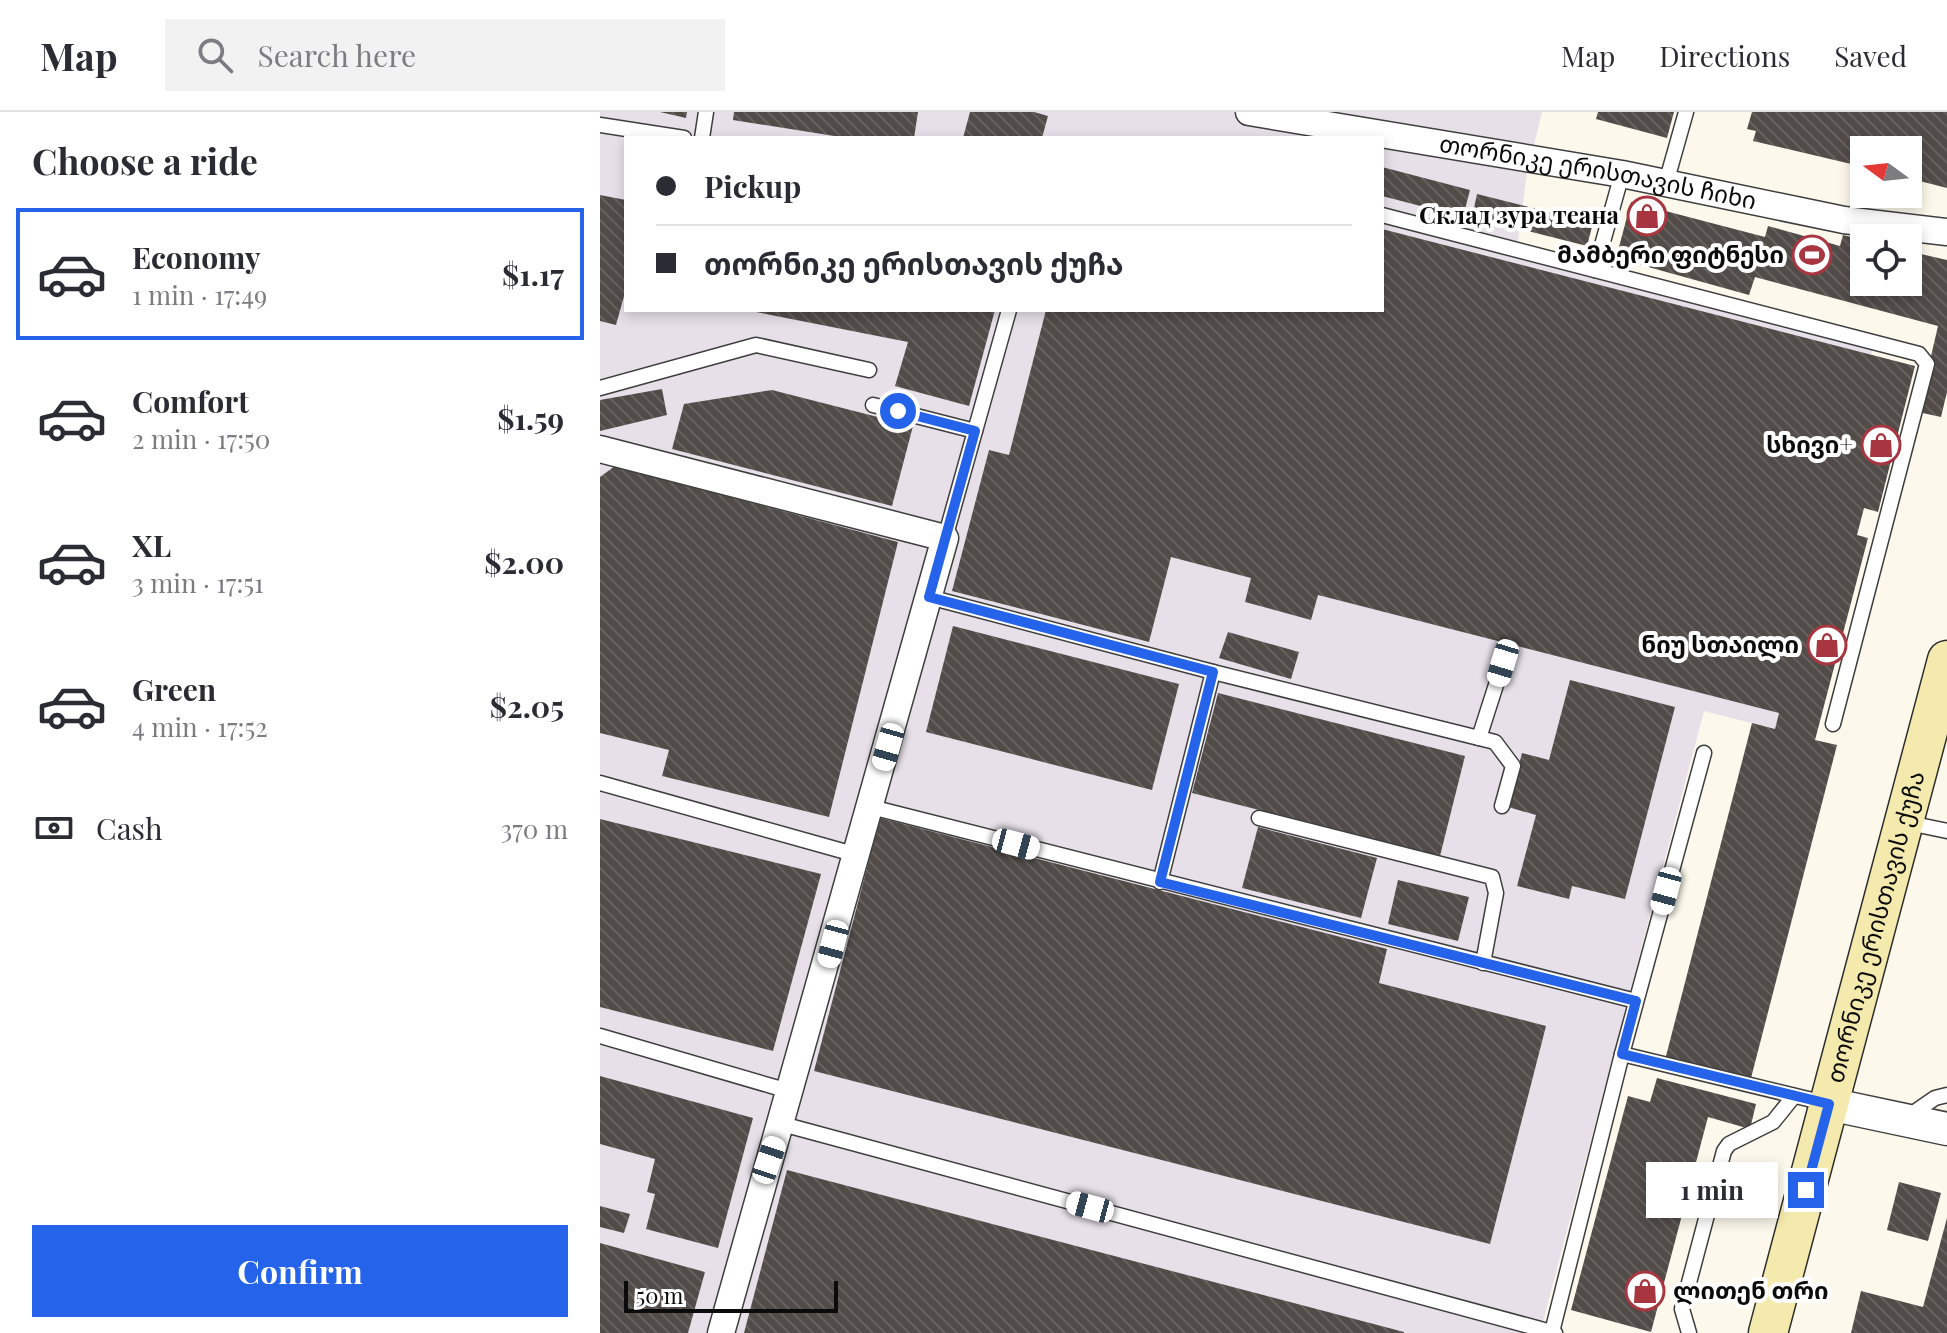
<!DOCTYPE html>
<html lang="en">
<head>
<meta charset="utf-8">
<style>
  body { margin:0; font-family:"Playfair Display","Noto Sans Georgian",serif; background:#f2f2f3; color:#2b2b33; height:100vh; display:flex; flex-direction:column; font-size:30px; white-space:nowrap }
  * { box-sizing:border-box; margin:0 }
  p { font-size:26px; color:#7c7c81 }
  .icon { flex:none; width:44px; height:44px; fill:none; stroke:currentColor; stroke-width:2; stroke-linecap:round; stroke-linejoin:round }
  .map { position:relative; flex:1; overflow:hidden }
  .drawer { display:flex; flex-direction:column; background:#fff; width:600px }
  .drawer>* { flex:none }
  .hud { position:absolute; left:24px; top:24px; width:760px; height:176px; border-radius:0px; box-shadow:0 4px 12px #0003; display:grid; align-content:center; height:176px; padding:0 32px; background:#fff }
  .needle { width:52px; rotate:285deg }
  .controls { position:absolute; left:1250px; top:24px; display:grid; gap:16px }
  .controls a { display:grid; place-items:center; width:72px; height:72px; border-radius:0px; background:#fff; box-shadow:0 4px 12px #0003; font-size:40px }
  .scale { position:absolute; left:24px; bottom:20px; width:214px; box-sizing:border-box; padding-left:8px; border:4px solid #0b0b0b; border-top:0; font-size:22px; line-height:28px; white-space:nowrap; color:#0b0b0b; -webkit-text-stroke:6px #fff; paint-order:stroke }
  .end { position:absolute; width:36px; height:36px; margin:-18px; border:10px solid #2563eb; background:#fff; box-shadow:0 0 0 4px #fff }
  .from { border-radius:50% }
  .bubble { position:absolute; height:56px; border-radius:0px; background:#fff; box-shadow:0 4px 12px #0003; font-size:26px; font-weight:700; line-height:56px; text-align:center }
  .car { position:absolute; width:24px; height:48px; margin:-24px -12px; border-radius:10px; box-shadow:0 0 6px 2px #0007; background:linear-gradient(#fff 24%,#345 0 40%,#fff 0 76%,#345 0 86%,#fff 0) }
  .hud b { display:flex; align-items:center; gap:28px; height:76px; font-size:30px }
  .hud b+b { border-top:2px solid #e1e1e2 }
  .hud i { width:20px; height:20px; background:#2b2b33 }
  ul { padding:0; list-style:none }
  li { display:flex; align-items:center; gap:24px; height:132px; margin:0 16px 12px; padding:0 16px; border:4px solid transparent; border-radius:0px }
  li div { flex:1 }
  li b { display:block; font-size:30px }
  li em { font-style:normal; font-weight:700 }
  li.active { border-color:#2563eb }
  li>.icon { width:72px; height:72px; stroke-width:1.5 }
  h2 { padding:0 32px; font-size:36px; line-height:96px }
  .pay { display:flex; align-items:center; gap:20px; height:88px; padding:0 32px; font-size:30px }
  .pay p { margin-inline-start:auto }
  .button { display:flex; gap:16px; margin-top:auto; padding:16px 32px }
  .button a { flex:1; height:92px; border-radius:0px; background:#2563eb; color:#fff; font-size:32px; font-weight:700; line-height:92px; text-align:center }
  header { display:flex; align-items:center; gap:48px; box-sizing:border-box; height:112px; padding:0 40px; background:#fff; border-bottom:2px solid #e1e1e2 }
  header strong { font-size:38px }
  nav { display:flex; gap:44px; margin-inline-start:auto; font-size:28px }
  .search { width:560px; height:72px; background:#f2f2f3; display:flex; align-items:center; gap:20px; box-sizing:border-box; padding:0 28px; border-radius:0px; color:#7c7c81; font-size:30px }
  main { display:flex; flex:1; min-height:0 }
  .map>svg:first-child { display:block }
  .industrial { fill:#e7e0e9; fill-rule:evenodd }
  .building { fill:url(#building-back-hatch) }
  .lines { fill:none; stroke-linecap:round; stroke-linejoin:round }
  .service-casing { stroke:#3e3e3e; stroke-width:17 }
  .minor-casing { stroke:#3e3e3e; stroke-width:29 }
  .tertiary-casing { stroke:#3e3e3e; stroke-width:35 }
  .secondary-casing { stroke:#2d2d2d; stroke-width:41 }
  .service { stroke:#fff; stroke-width:14 }
  .minor { stroke:#fff; stroke-width:26 }
  .tertiary { stroke:#fff; stroke-width:32 }
  .secondary { stroke:#f4eaae; stroke-width:38 }
  .route { stroke:#2563eb; stroke-width:10 }
  .labels { text-anchor:middle; stroke-width:8; stroke-linejoin:round; paint-order:stroke }
  .street-label { font-size:24px; fill:#0b0b0b; stroke:#fff }
  .poi-label { font-size:24px; font-weight:bold; fill:#0b0b0b; stroke:#fff; text-anchor:end }
</style>
</head>
<body>
<header>
<strong>Map</strong>
<div class="search"><svg class="icon" aria-label="search" viewBox="0 0 24 24"><circle cx="10" cy="10" r="6"/><path d="M15 15l6 6"/></svg>Search here</div>
<nav><a>Map</a><a>Directions</a><a>Saved</a></nav>
</header>
<main>
<section class="drawer">
<h2>Choose a ride</h2>
<ul>
<li class="active"><svg class="icon" aria-label="car" viewBox="0 0 24 24"><path d="M5 17H2v-5l4-1 3-4h7l3 4 3 1v5h-3M9 17h6M6 11h13"/><circle cx="7" cy="17" r="2"/><circle cx="17" cy="17" r="2"/></svg><div><b>Economy</b><p>1 min · 17:49</p></div><em>$1.17</em></li>
<li><svg class="icon" aria-label="car" viewBox="0 0 24 24"><path d="M5 17H2v-5l4-1 3-4h7l3 4 3 1v5h-3M9 17h6M6 11h13"/><circle cx="7" cy="17" r="2"/><circle cx="17" cy="17" r="2"/></svg><div><b>Comfort</b><p>2 min · 17:50</p></div><em>$1.59</em></li>
<li><svg class="icon" aria-label="car" viewBox="0 0 24 24"><path d="M5 17H2v-5l4-1 3-4h7l3 4 3 1v5h-3M9 17h6M6 11h13"/><circle cx="7" cy="17" r="2"/><circle cx="17" cy="17" r="2"/></svg><div><b>XL</b><p>3 min · 17:51</p></div><em>$2.00</em></li>
<li><svg class="icon" aria-label="car" viewBox="0 0 24 24"><path d="M5 17H2v-5l4-1 3-4h7l3 4 3 1v5h-3M9 17h6M6 11h13"/><circle cx="7" cy="17" r="2"/><circle cx="17" cy="17" r="2"/></svg><div><b>Green</b><p>4 min · 17:52</p></div><em>$2.05</em></li>
</ul>
<div class="pay"><svg class="icon" aria-label="cash" viewBox="0 0 24 24"><path d="M3 7h18v10H3z"/><circle cx="12" cy="12" r="2"/></svg>Cash<p>370 m</p></div>
<div class="button"><a>Confirm</a></div>
</section>
<div class="map">
<svg width="1347" height="1221" viewBox="0 0 1347 1221">
  <defs>
    <pattern id="building-back-hatch" width="6" height="6" patternUnits="userSpaceOnUse" patternTransform="scale(2)"><rect width="6" height="6" fill="#524c49"/><path d="M-1 5l2 2M0 0l6 6M5-1l2 2" fill="none" stroke="#66615f"/></pattern>
  </defs>
  <rect width="100%" height="100%" fill="#fcf8eb"/>
  <!-- industrial -->
  <path class="industrial" d="M0,0H942L927,61L916,143L1273,235L1175,617L1104,599L940,1221H0ZM26,26H782V198H26Z"/>
  <!-- building -->
  <g class="building">
    <polygon points="60,0 87,0 86,6"/>
    <polygon points="134,0 318,0 314,26 247,26 133,8"/>
    <polygon points="370,0 434,0 448,4 442,26 363,26"/>
    <polygon points="998,0 1074,0 1067,26 996,7"/>
    <polygon points="1152,0 1347,0 1347,76 1308,66 1308,38 1264,38 1264,55 1153,29 1156,19 1147,17"/>
    <polygon points="782,55 870,78 863,105 782,84"/>
    <polygon points="877,82 993,111 987,134 872,105"/>
    <polygon points="0,83 26,88 26,177 16,213 0,209"/>
    <polygon points="1031,90 1165,125 1168,114 1240,134 1243,123 1264,128 1264,170 1308,170 1308,139 1347,148 1347,280 1341,305 1318,300 1338,214 1155,165 1149,183 1016,146"/>
    <polygon points="782,117 1315,254 1278,400 1264,396 1257,423 1268,426 1215,628 1237,633 1150,970 1065,948 1152,611 1175,617 1179,601 718,483 711,508 645,490 651,466 571,445 549,530 352,479 389,338 409,343 446,198 782,198"/>
    <polygon points="146,198 395,198 369,294 295,274 308,230"/>
    <polygon points="62,277 67,303 0,319 0,288"/>
    <polygon points="172,278 313,314 292,394 72,337 84,292"/>
    <polygon points="15,354 298,430 229,705 62,664 69,638 0,621 0,365"/>
    <polygon points="353,514 579,572 552,678 326,620"/>
    <polygon points="628,520 699,540 691,567 619,546"/>
    <polygon points="970,568 1075,595 1025,787 972,774 969,787 917,774 936,703 908,695 922,641 949,648"/>
    <polygon points="618,581 865,644 840,744 592,681"/>
    <polygon points="280,706 787,837 779,871 946,914 890,1132 214,959"/>
    <polygon points="0,707 221,762 173,939 0,895"/>
    <polygon points="658,715 777,746 761,806 642,776"/>
    <polygon points="798,768 869,785 858,829 788,812"/>
    <polygon points="0,964 153,1006 118,1136 46,1117 55,1082 47,1080 55,1047 0,1032"/>
    <polygon points="1057,966 1156,992 1150,1017 1108,1005 1051,1220 971,1198 1028,984 1050,990"/>
    <polygon points="187,1058 804,1220 804,1221 144,1221"/>
    <polygon points="1299,1070 1341,1081 1328,1129 1287,1118"/>
    <polygon points="0,1094 30,1102 24,1121 0,1115"/>
    <polygon points="1347,1106 1347,1221 1251,1221 1261,1179 1323,1195"/>
    <polygon points="0,1131 105,1160 88,1221 0,1221"/>
  </g>
  <g class="lines">
    <!-- service casing -->
    <g class="service-casing">
      <g id="service">
        <polyline points="0,13 84,26"/>
        <polyline points="102,26 106,0"/>
        <polyline points="1066,71 1086,0"/>
        <polyline points="782,103 1319,242 1327,252 1233,612"/>
        <polyline points="995,158 1022,62"/>
        <polyline points="0,276 156,233 269,258"/>
        <polyline points="273,293 375,319"/>
        <polyline points="345,426 409,198"/>
        <polyline points="329,485 613,560 560,770"/>
        <polyline points="613,560 895,630 913,654 902,694"/>
        <polyline points="879,626 903,551"/>
        <polyline points="0,671 257,743"/>
        <polyline points="271,695 1036,889"/>
        <polyline points="659,706 892,765 896,781 883,851"/>
        <polyline points="1304,710 1347,719"/>
        <polyline points="0,924 192,980"/>
        <polyline points="1022,942 1104,641"/>
        <polyline points="1306,1006 1335,986 1347,983"/>
        <polyline points="182,1012 955,1221"/>
        <polyline points="952,1220 1022,942 1229,992"/>
        <polyline points="1089,1221 1082,1197 1124,1039 1129,1032 1173,1010 1194,984"/>
      </g>
    </g>
    <!-- minor casing -->
    <g class="minor-casing">
      <g id="minor">
        <path id="s1" d="M649,0L1022,62L1244,108L1347,120"/>
        <polyline points="0,337 345,426 121,1221"/>
      </g>
    </g>
    <!-- tertiary casing -->
    <g class="tertiary-casing">
      <polyline id="tertiary" points="1229,992 1347,1017"/>
    </g>
    <!-- secondary casing -->
    <g class="secondary-casing">
      <g id="secondary">
        <path id="s2" d="M1168,1221L1347,548"/>
      </g>
    </g>
    <!-- service -->
    <use href="#service" class="service"/>
    <!-- minor -->
    <use href="#minor" class="minor"/>
    <!-- tertiary -->
    <use href="#tertiary" class="tertiary"/>
    <!-- secondary -->
    <use href="#secondary" class="secondary"/>
  </g>
  <g class="lines">
    <!-- route -->
    <polyline class="route" points="298,299 375,319 329,485 613,560 560,770 1036,889 1022,942 1229,992 1206,1078"/>
  </g>
  <!-- icons -->
  <defs>
    <g id="shop-ring" transform="scale(2)"><circle r="9.5" fill="#fff" stroke="#a73640" stroke-width="1.5"/><path d="M-5-2.5h2.3a2.7 3.5 0 0 1 5.4 0H5L5.5 6h-11ZM-1.5-2.5h3a1.5 2.3 0 0 0-3 0Z" fill="#a73640"/></g>
    <g id="stadium-ring" transform="scale(2)"><circle r="9.5" fill="#fff" stroke="#a73640" stroke-width="1.5"/><path d="M0-5a6.5 5 0 1 0 0 10a6.5 5 0 1 0 0-10ZM-3.5-1.8h7v3.6h-7Z" fill="#a73640"/></g>
  </defs>
  <g fill-rule="evenodd">
    <use href="#shop-ring" x="1047" y="104"/>
    <use href="#stadium-ring" x="1212" y="143"/>
    <use href="#shop-ring" x="1281" y="333"/>
    <use href="#shop-ring" x="1227" y="533"/>
    <use href="#shop-ring" x="1045" y="1179"/>
  </g>
  <g class="labels">
    <!-- street labels -->
    <g class="street-label">
      <text dy="8" stroke="none"><textPath href="#s1" startOffset="354">თორნიკე ერისთავის ჩიხი</textPath></text>
      <text dy="8" stroke="none"><textPath href="#s2" startOffset="420">თორნიკე ერისთავის ქუჩა</textPath></text>
    </g>
    <!-- poi labels -->
    <g class="poi-label">
      <text x="1019" y="112">Склад зура теана</text>
      <text x="1184" y="151">მამბერი ფიტნესი</text>
      <text x="1253" y="341">სხივი+</text>
      <text x="1199" y="541">ნიუ სთაილი</text>
      <text x="1073" y="1187" text-anchor="start">ლითენ თრი</text>
    </g>
  </g>
</svg>
<div class="controls">
<a><svg class="needle" viewBox="-14 -14 28 28"><path d="M0-13l5 13h-10z" fill="#e53935"/><path d="M0 13l5-13h-10z" fill="#7c7c81"/></svg></a>
<a><svg class="icon" aria-label="locate" viewBox="0 0 24 24"><circle cx="12" cy="12" r="6"/><path d="M12 2v4M12 18v4M2 12h4M18 12h4"/></svg></a>
</div>
<div class="scale">50 m</div>
<i class="end from" style="left:298px;top:299px"></i>
<i class="end" style="left:1206px;top:1078px"></i>
<div class="bubble" style="left:1046px;top:1050px;width:132px">1 min</div>
<i class="car" style="left:903px;top:551px;rotate:197deg"></i>
<i class="car" style="left:288px;top:635px;rotate:196deg"></i>
<i class="car" style="left:416px;top:732px;rotate:105deg"></i>
<i class="car" style="left:1066px;top:779px;rotate:195deg"></i>
<i class="car" style="left:233px;top:832px;rotate:195deg"></i>
<i class="car" style="left:169px;top:1048px;rotate:19deg"></i>
<i class="car" style="left:490px;top:1095px;rotate:285deg"></i>
<div class="hud">
<b><i class="from"></i>Pickup</b>
<b><i></i>თორნიკე ერისთავის ქუჩა</b>
</div>
</div>
</main>
</body>
</html>
